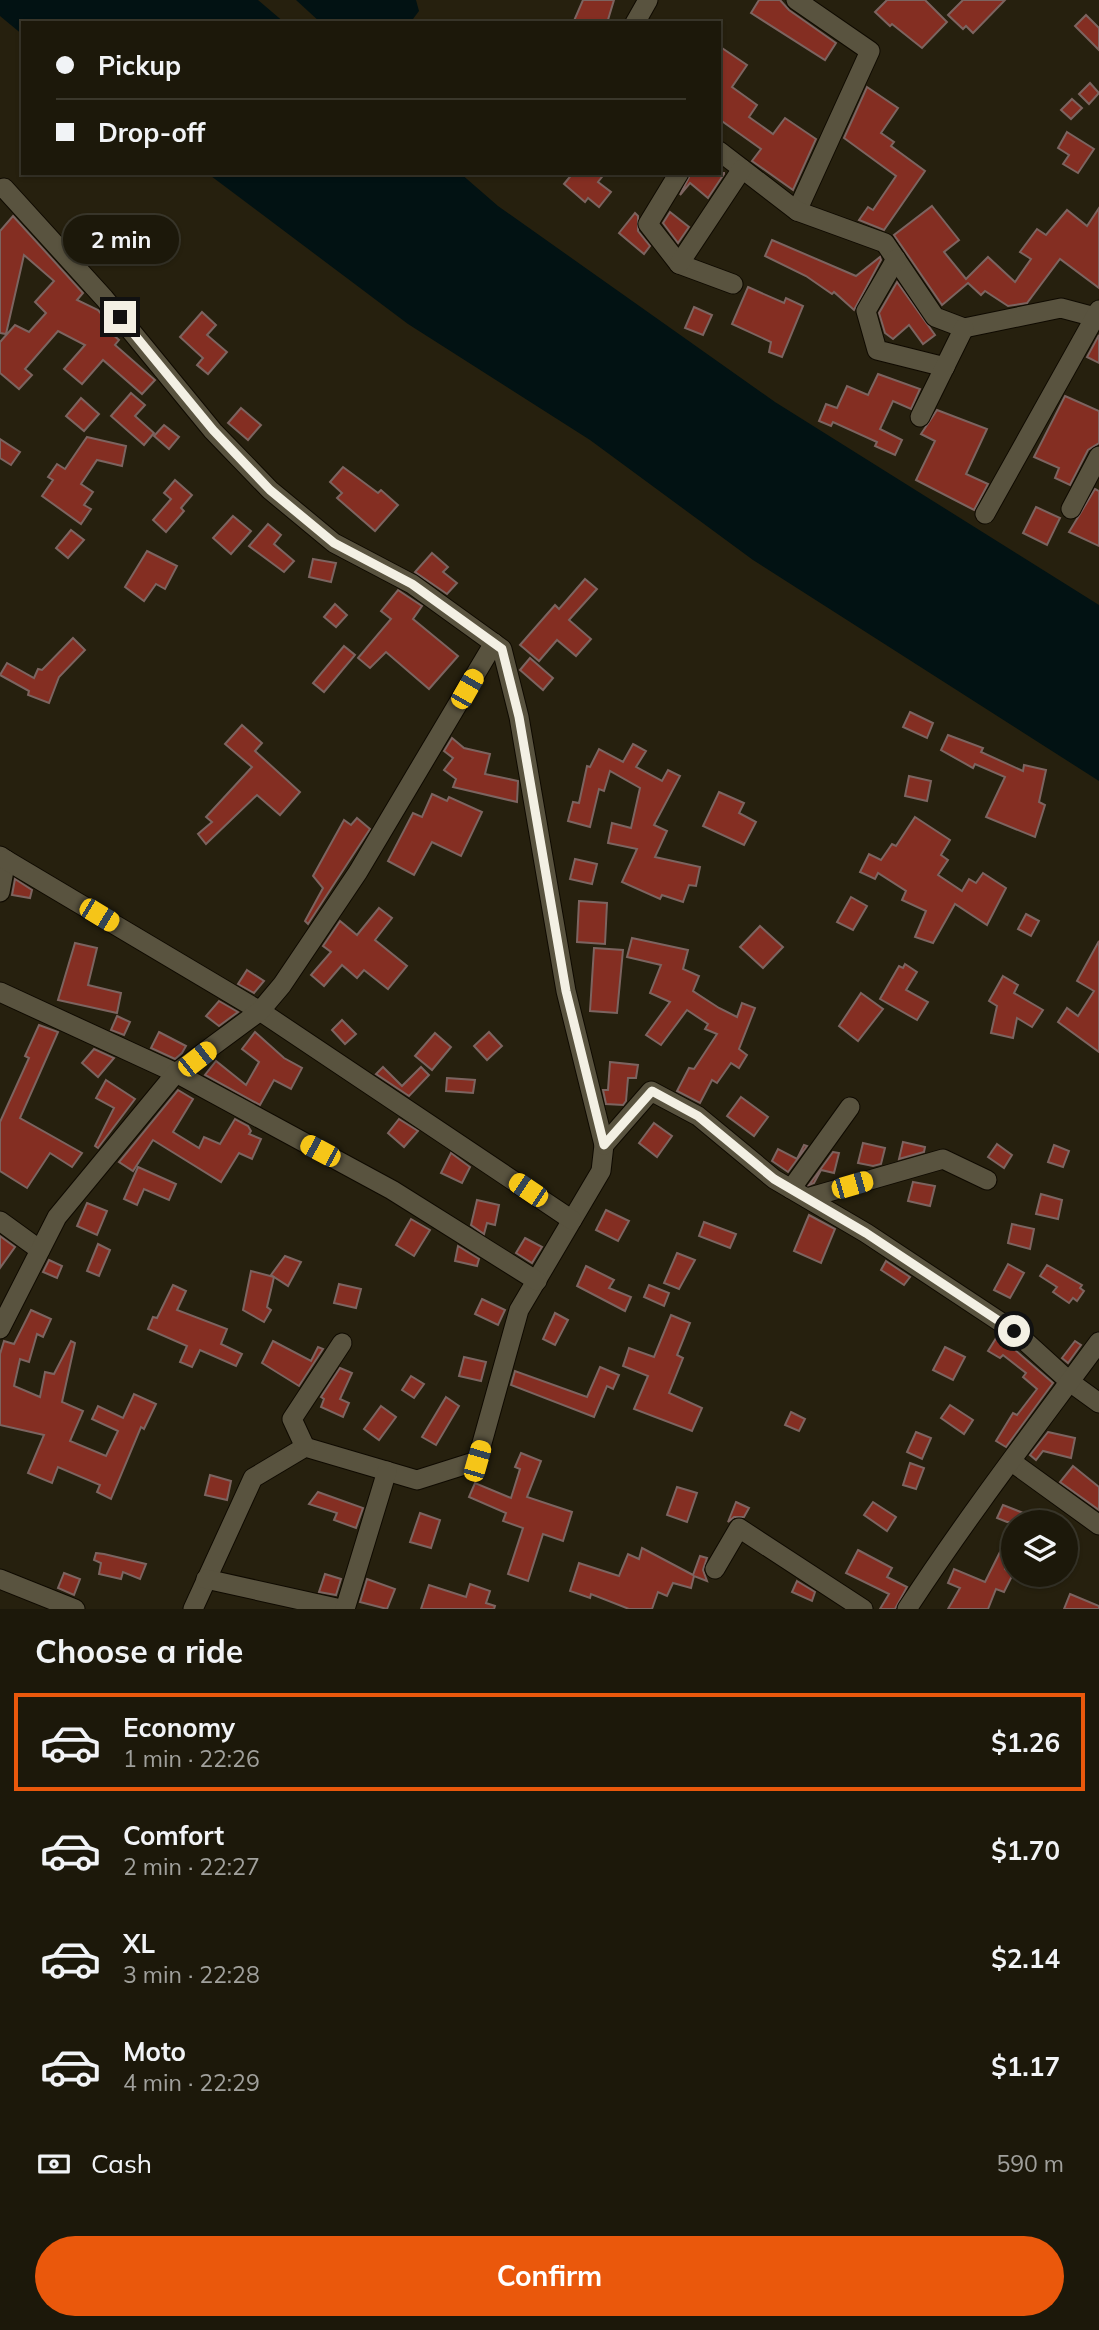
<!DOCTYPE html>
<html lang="en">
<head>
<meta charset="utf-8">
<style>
  body { margin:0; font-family:Mulish,sans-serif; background:#292518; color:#f1f3f6; height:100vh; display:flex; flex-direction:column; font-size:26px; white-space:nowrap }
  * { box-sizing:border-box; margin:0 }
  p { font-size:23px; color:#a0a09c }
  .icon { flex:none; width:38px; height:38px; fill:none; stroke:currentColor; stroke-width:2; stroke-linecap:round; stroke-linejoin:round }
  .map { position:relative; height:1609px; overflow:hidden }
  .panel { display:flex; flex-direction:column; background:#1c180a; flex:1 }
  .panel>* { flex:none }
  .hud { position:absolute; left:21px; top:21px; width:700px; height:154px; border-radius:0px; box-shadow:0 2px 5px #0004,0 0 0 2px #3a372b; display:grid; align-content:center; height:154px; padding:0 35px; background:#1c180a }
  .tools { position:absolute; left:1001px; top:1510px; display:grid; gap:14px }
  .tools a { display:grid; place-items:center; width:77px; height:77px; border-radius:50%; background:#1c180a; box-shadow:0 2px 5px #0004,0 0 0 2px #3a372b; font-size:35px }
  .end { position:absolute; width:32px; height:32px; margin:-16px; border:9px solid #f3f0e4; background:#111; box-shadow:0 0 0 4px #111 }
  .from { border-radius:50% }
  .bubble { position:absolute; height:49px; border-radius:24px; background:#1c180a; box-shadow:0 2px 5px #0004,0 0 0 2px #3a372b; font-size:23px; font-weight:700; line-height:49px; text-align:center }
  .car { position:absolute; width:21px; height:42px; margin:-21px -10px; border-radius:9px; box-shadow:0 0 5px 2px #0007; background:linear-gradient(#f5c518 24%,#345 0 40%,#f5c518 0 76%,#345 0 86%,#f5c518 0) }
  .hud b { display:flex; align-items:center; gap:24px; height:66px; font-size:26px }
  .hud b+b { border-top:2px solid #3a372b }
  .hud i { width:18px; height:18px; background:#f1f3f6 }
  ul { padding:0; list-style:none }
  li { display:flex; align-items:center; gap:21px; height:98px; margin:0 14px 10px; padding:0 21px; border:4px solid transparent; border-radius:0px }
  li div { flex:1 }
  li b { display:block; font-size:26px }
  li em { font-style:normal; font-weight:700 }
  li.on { border-color:#ea580c }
  li>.icon { width:63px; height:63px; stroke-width:1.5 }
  h2 { padding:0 35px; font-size:32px; line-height:84px }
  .pay { display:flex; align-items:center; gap:18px; height:77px; padding:0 35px; font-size:26px }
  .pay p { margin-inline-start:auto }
  .cta { display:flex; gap:14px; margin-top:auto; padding:14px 35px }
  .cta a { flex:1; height:80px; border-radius:42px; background:#ea580c; color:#fff; font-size:28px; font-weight:700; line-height:80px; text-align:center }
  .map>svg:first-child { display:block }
  .water { fill:#021213 }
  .building { fill:#842e22; stroke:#7c6460; stroke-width:2 }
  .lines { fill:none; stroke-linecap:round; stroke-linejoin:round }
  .street-casing { stroke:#0f0a00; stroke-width:21 }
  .street { stroke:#59533f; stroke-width:19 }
  .route { stroke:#f3f0e4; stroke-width:9 }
</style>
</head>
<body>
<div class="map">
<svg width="1099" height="1609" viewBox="0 0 1099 1609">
  <rect width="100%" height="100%" fill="#26200e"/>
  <!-- water -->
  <g class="water">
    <polygon points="0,0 258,0 285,23 23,23 23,35 0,16"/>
    <polygon points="296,0 416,0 419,11 410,23 321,23"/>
    <polygon points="207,173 460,173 498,206 775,402 1099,605 1099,781 753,560 590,440 408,324"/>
  </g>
  <!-- building -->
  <g class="building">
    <polygon points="583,0 614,0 607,23 573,23"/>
    <polygon points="759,0 780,0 789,10 836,43 825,60 751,13"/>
    <polygon points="887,0 925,0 947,22 922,48 892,24 890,26 875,12"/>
    <polygon points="963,0 1005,0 973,33 966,26 963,29 948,15"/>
    <polygon points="1086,15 1099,28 1099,50 1075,26"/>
    <polygon points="719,46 747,65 732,87 757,105 749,117 773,134 785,118 816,139 793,190 752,161 761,149 719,119"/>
    <polygon points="1090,83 1099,93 1089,104 1079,94"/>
    <polygon points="867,87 898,108 881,133 894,142 891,146 925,171 884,230 859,220 868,207 873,210 896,176 844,138"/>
    <polygon points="1072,99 1082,108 1071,119 1061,110"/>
    <polygon points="1067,132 1094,149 1078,173 1063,164 1069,155 1058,148"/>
    <polygon points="573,173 605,173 598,182 611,192 599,207 588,198 585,202 564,184"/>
    <polygon points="691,173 724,173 724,174 708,198 690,183 680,195"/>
    <polygon points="932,206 959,240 944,252 966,279 988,257 1015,282 1031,259 1020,252 1037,229 1046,235 1067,210 1087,226 1099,208 1099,288 1060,259 1027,303 1008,306 985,291 981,295 968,283 942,305 894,235"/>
    <polygon points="670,212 689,227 678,243 663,223"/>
    <polygon points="635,213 638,216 638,231 650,246 644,254 619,233"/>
    <polygon points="13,216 83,293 77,300 98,310 108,322 104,327 119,340 115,345 155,380 142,394 103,360 82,384 64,369 85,345 58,331 25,369 32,375 19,389 0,373 0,342 15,325 29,332 46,313 35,302 54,281 24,255 6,334 0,333 0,231"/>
    <polygon points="772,240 856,276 880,257 881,260 854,310 834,292 832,294 806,276 765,256"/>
    <polygon points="897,282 935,335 923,344 909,325 893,339 885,333 879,313"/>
    <polygon points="748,287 784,303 786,298 803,306 782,357 769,352 771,342 732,324"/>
    <polygon points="694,307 712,315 703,335 685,328"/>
    <polygon points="202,312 216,325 207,335 227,352 208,374 197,365 203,358 180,337"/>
    <polygon points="1099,335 1099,363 1087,357"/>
    <polygon points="878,374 920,389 911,409 893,401 880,429 902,440 895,455 875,446 877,442 833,422 831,426 819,421 826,404 837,408 847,386 868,395"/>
    <polygon points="131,393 145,405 135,416 154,433 144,445 111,416"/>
    <polygon points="1065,396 1099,411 1099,443 1088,450 1070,485 1055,478 1059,468 1034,457"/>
    <polygon points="81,398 99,414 84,431 66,416"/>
    <polygon points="241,408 261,425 248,440 228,423"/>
    <polygon points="937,410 987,429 966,474 988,484 974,510 916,480 935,441 921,434"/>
    <polygon points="164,425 179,437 169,449 154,436"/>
    <polygon points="87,437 126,446 122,466 97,460 81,484 93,492 84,505 91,509 81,524 42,496 53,480 48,477 57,464 65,469"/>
    <polygon points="0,439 20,452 11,465 0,458"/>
    <polygon points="343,467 378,493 381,490 398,505 375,531 337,498 342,493 330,482"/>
    <polygon points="175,480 192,495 181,508 184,511 166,532 153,520 171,499 164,493"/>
    <polygon points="1095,489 1099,491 1099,546 1069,532"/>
    <polygon points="1036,507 1060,518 1047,545 1023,533"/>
    <polygon points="233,516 251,531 231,554 213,538"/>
    <polygon points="268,524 281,535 274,544 294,561 284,572 249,546"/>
    <polygon points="71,530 84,540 68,558 56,548"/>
    <polygon points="147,551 177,566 165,589 156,584 144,601 125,587"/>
    <polygon points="432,553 448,567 443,572 457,583 447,594 415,572"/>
    <polygon points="313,559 336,563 331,582 309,577"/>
    <polygon points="585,579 597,589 569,620 591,639 576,656 557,640 539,661 520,645 555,605 559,609"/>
    <polygon points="398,590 422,606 413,619 458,656 429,689 386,652 370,668 358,658 391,619 381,611"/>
    <polygon points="335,604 347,615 336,627 324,617"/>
    <polygon points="73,638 85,650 59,677 49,703 28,695 29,691 0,675 7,663 34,678 38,669 42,670"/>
    <polygon points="344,646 355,655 324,692 313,683"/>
    <polygon points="530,658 553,678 543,690 520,670"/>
    <polygon points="910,712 933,723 927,738 903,727"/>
    <polygon points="242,725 262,743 255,751 300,792 280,815 257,795 206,844 198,834 212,822 206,817 252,767 225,744"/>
    <polygon points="948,735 983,748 981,752 1023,771 1024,765 1046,770 1039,802 1045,805 1035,837 986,817 1005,777 975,764 973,768 941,750"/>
    <polygon points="452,738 464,748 490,754 485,774 518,781 517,802 453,787 456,779 444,770 453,758 444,751"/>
    <polygon points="633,744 646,751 636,767 662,781 668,770 680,776 654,825 667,831 655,857 700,867 696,886 689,885 683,902 662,895 660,899 622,882 637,849 608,843 612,823 631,828 640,788 610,771 604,791 599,789 590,827 568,821 573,802 579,803 587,766 590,767 599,749 623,762"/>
    <polygon points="909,776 931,781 927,801 905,796"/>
    <polygon points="719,792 744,803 739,813 756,822 744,845 703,826"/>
    <polygon points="432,794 447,801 449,797 482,812 461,856 432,842 414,875 388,861 413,813 422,817"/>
    <polygon points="915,817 950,840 941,855 948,860 938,875 962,891 969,879 976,883 983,873 1006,888 987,925 955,904 933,943 915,937 926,911 902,900 906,891 878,873 875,879 860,872 869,854 881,860 892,844 896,846"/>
    <polygon points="357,818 370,829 308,924 305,921 323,888 313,876 344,820 351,825"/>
    <polygon points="575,859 597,864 592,884 570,879"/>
    <polygon points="15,879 32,890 30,898 12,895"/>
    <polygon points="851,897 867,906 853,930 837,922"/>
    <polygon points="579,901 607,903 605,944 577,942"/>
    <polygon points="379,908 392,918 375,940 407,966 388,989 364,970 357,978 342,965 324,986 311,975 331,952 323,946 340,921 357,935"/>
    <polygon points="1026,914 1039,921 1031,936 1018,929"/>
    <polygon points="760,926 783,947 763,968 740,947"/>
    <polygon points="632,938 688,950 683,969 699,976 693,991 719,1008 737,1017 742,1003 755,1008 739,1049 747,1055 739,1068 731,1063 717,1083 712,1080 700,1103 677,1091 689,1068 694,1069 717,1034 705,1029 708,1024 687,1010 661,1045 646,1035 670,1002 650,993 661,965 627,957"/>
    <polygon points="1099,941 1099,1052 1058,1022 1067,1008 1078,1016 1094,991 1077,981"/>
    <polygon points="75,943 97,948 88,985 121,993 117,1013 58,1000"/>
    <polygon points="594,948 623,950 617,1013 590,1011"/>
    <polygon points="905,964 917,972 906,990 928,1002 917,1020 880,999 899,966 903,968"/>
    <polygon points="247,970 264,981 254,993 238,984"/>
    <polygon points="1003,976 1018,985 1014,993 1043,1010 1032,1027 1017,1018 1013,1038 991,1033 997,1006 989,1001"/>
    <polygon points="861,993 883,1009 858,1041 839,1026"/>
    <polygon points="219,1001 238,1012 219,1026 206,1016"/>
    <polygon points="117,1016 130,1022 124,1035 111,1030"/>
    <polygon points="342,1020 356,1034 345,1044 332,1030"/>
    <polygon points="39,1025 58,1032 20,1118 82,1153 72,1167 50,1153 27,1188 0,1171 0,1122 29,1058 25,1056"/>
    <polygon points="159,1032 186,1046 182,1053 175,1059 151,1048"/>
    <polygon points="255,1032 284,1058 302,1068 291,1089 274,1080 260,1105 205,1075 216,1061 246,1085 259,1062 242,1049"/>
    <polygon points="489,1032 502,1046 487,1060 474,1046"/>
    <polygon points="435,1033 451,1047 432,1070 415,1056"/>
    <polygon points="94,1049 114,1058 98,1077 82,1063"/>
    <polygon points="610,1062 638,1065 636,1078 628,1078 626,1101 623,1105 606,1104 603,1090 608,1090"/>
    <polygon points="383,1067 402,1086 421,1067 429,1075 409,1096 376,1074"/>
    <polygon points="447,1078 475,1080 473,1093 446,1091"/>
    <polygon points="106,1080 135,1099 98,1148 95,1146 114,1108 96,1098"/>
    <polygon points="178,1090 193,1099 173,1132 199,1148 204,1137 220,1144 235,1119 248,1126 251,1131 249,1134 261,1139 252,1159 239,1153 221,1182 153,1140 133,1171 119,1162"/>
    <polygon points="741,1097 768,1117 754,1136 727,1116"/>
    <polygon points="399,1119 418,1131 404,1147 388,1133"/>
    <polygon points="654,1123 672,1136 657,1157 639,1143"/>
    <polygon points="903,1142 925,1147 924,1152 899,1159"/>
    <polygon points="863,1143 885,1148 881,1164 873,1166 858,1163"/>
    <polygon points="997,1144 1012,1155 1004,1168 988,1157"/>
    <polygon points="804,1145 807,1146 788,1172 772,1161 778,1149 797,1159"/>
    <polygon points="1054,1145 1069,1151 1063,1167 1048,1162"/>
    <polygon points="833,1152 839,1153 834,1173 821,1170 814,1183 809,1185"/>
    <polygon points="451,1153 470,1167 462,1183 441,1173"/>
    <polygon points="138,1167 176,1184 169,1200 144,1189 137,1205 124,1199"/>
    <polygon points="913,1182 935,1186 930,1206 908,1201"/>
    <polygon points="1041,1194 1062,1200 1058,1219 1036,1214"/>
    <polygon points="477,1200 499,1205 495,1225 487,1223 484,1234 471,1225"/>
    <polygon points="87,1203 107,1211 97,1235 77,1226"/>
    <polygon points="606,1210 629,1221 618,1241 596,1230"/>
    <polygon points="809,1215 835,1229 821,1263 794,1251"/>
    <polygon points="411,1219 430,1230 414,1256 396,1245"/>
    <polygon points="704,1222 736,1234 730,1248 699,1236"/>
    <polygon points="1012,1224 1034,1229 1030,1249 1008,1243"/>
    <polygon points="0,1236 15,1247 0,1268"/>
    <polygon points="525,1238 542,1247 532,1263 516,1253"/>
    <polygon points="98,1244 110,1250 99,1276 87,1271"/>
    <polygon points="458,1246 479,1259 477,1266 455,1261"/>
    <polygon points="677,1253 695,1260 679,1289 664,1283"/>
    <polygon points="285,1256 301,1262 288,1286 271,1275"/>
    <polygon points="49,1260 62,1266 57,1278 43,1272"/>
    <polygon points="886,1261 910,1277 904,1285 881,1270"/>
    <polygon points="1008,1264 1024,1273 1010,1298 994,1290"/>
    <polygon points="1047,1265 1082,1285 1080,1288 1084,1291 1077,1301 1073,1298 1069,1303 1053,1292 1057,1287 1040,1276"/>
    <polygon points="586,1266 614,1280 609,1288 631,1297 625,1311 577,1286"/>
    <polygon points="251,1271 274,1277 267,1307 271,1310 264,1322 243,1310"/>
    <polygon points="339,1284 361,1289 356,1308 334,1303"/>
    <polygon points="173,1285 186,1291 177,1310 227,1329 221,1344 242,1354 236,1366 200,1350 192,1367 180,1362 187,1346 148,1329 153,1317 157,1318"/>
    <polygon points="649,1285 669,1293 664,1306 644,1297"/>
    <polygon points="482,1299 505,1310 498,1325 475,1314"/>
    <polygon points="31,1310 51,1319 43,1337 37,1334 29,1362 20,1359 14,1386 40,1397 45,1372 54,1374 71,1341 75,1343 62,1402 83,1411 70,1441 106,1456 118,1431 92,1419 98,1406 123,1418 134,1394 156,1404 144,1429 141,1427 111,1499 97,1492 100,1485 58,1467 52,1483 28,1473 44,1435 0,1425 0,1354 4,1341 14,1344"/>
    <polygon points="555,1313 568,1320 555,1345 543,1339"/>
    <polygon points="671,1315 690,1323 677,1355 683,1358 669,1393 702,1408 692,1431 634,1409 648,1376 623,1366 629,1348 654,1357"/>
    <polygon points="998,1335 1053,1383 1006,1447 996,1441 1013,1413 1017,1415 1037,1389 1023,1377 1026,1373 1003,1355 1000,1358 988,1351"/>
    <polygon points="273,1341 311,1361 318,1347 323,1349 299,1386 262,1363"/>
    <polygon points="1075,1341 1081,1345 1068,1363 1062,1358"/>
    <polygon points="945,1347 965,1357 953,1380 933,1370"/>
    <polygon points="464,1357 486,1362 481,1381 459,1376"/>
    <polygon points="600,1367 619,1375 613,1389 607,1386 594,1417 511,1385 515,1371 587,1397"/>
    <polygon points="340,1368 352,1373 340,1399 349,1403 343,1417 321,1407 324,1399 321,1397"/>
    <polygon points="411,1376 424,1384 414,1398 402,1390"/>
    <polygon points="446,1397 459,1406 436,1445 422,1437"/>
    <polygon points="950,1405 973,1420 964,1434 941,1418"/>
    <polygon points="381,1406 396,1417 379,1440 364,1429"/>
    <polygon points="791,1412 805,1419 799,1431 785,1425"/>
    <polygon points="916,1432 931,1438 922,1459 907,1452"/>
    <polygon points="1048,1432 1075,1438 1071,1458 1043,1451 1036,1460 1030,1455"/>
    <polygon points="521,1453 541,1461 527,1497 572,1512 563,1541 543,1534 528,1581 508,1574 523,1528 503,1521 506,1513 469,1497 475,1483 511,1498 520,1469 515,1467"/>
    <polygon points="910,1463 924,1468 916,1489 903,1485"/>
    <polygon points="1073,1466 1099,1487 1099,1510 1060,1482"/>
    <polygon points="210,1475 231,1481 227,1500 205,1495"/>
    <polygon points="677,1487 697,1493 687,1522 667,1515"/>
    <polygon points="318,1492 363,1508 356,1528 334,1520 337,1513 309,1504"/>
    <polygon points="736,1502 749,1508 744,1517 734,1517 728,1522"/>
    <polygon points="873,1502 896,1517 887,1531 864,1515"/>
    <polygon points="1003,1505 1046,1522 1007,1522 997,1518"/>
    <polygon points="420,1513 440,1520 431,1548 410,1542"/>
    <polygon points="642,1548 693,1575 700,1556 707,1558 703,1570 707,1581 694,1576 691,1588 673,1583 667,1596 658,1592 652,1609 629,1609 591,1594 590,1598 570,1591 579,1563 619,1576 628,1554 639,1559"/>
    <polygon points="858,1550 892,1568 887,1577 907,1587 895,1609 880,1609 889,1594 846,1573"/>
    <polygon points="1001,1550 1010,1555 1005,1569 1012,1576 1004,1592 996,1589 988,1609 948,1609 960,1588 948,1583 954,1569 985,1582"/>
    <polygon points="96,1553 104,1554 146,1564 140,1579 123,1572 121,1579 99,1574 101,1563 94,1560"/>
    <polygon points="64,1573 80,1579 74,1595 58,1588"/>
    <polygon points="325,1574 341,1579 336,1595 319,1592"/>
    <polygon points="367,1579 395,1589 387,1609 360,1602"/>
    <polygon points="797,1581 815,1592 812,1601 792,1592"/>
    <polygon points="470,1584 490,1591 486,1603 495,1606 494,1609 421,1609 429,1585 466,1597"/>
    <polygon points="1070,1594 1099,1606 1099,1609 1064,1609"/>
  </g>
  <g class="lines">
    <!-- street casing -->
    <g class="street-casing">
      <g id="street">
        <polyline points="796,0 870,51 797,211"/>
        <polyline points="635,23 648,0"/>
        <polyline points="719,151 797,211 885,243 935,317 964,328 1061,308 1099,318"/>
        <polyline points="679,173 648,224 679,264 733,284"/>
        <polyline points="4,188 104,298 213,431 270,490 334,543 412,584 502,649 519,717 566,991 604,1145 601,1171 519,1310 477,1461 417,1480 305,1447 253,1478 193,1609"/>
        <polyline points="896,259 866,311 877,350 945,367"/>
        <polyline points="679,264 742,169"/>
        <polyline points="920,417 964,328"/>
        <polyline points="1071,509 1099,456"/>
        <polyline points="985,514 1099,310"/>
        <polyline points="0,856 6,860 0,892"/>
        <polyline points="6,860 260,1011 572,1220"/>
        <polyline points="0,992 176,1073 392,1190 537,1281"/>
        <polyline points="604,1145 651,1091 698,1116 774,1179 866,1233 1014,1331 1070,1382 1099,1403"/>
        <polyline points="791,1189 850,1107"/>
        <polyline points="807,1198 943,1159 987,1180"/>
        <polyline points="0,1221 40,1250"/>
        <polyline points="0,1329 57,1217 176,1073 260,1011 282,985 358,872 494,643"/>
        <polyline points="305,1447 292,1419 342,1343"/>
        <polyline points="1012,1462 1099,1525"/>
        <polyline points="715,1569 739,1528 863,1609"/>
        <polyline points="0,1579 75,1609"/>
        <polyline points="206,1579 341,1609"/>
        <polyline points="345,1609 387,1471"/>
        <path d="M907,1609C967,1517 1034,1430 1099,1342"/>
      </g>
    </g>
    <!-- street -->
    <use href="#street" class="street"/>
  </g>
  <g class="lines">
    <!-- route -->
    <polyline class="route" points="120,317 213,430 270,490 334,543 412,584 502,649 519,717 566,991 604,1145 652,1091 698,1116 774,1179 866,1233 1014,1331"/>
  </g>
</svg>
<div class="tools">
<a><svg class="icon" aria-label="layers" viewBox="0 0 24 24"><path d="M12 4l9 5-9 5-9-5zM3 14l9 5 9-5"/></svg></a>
</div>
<i class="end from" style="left:1014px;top:1331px"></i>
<i class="end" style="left:120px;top:317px"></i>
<div class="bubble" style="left:63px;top:215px;width:116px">2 min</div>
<i class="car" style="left:467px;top:689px;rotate:30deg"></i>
<i class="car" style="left:99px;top:915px;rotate:121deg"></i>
<i class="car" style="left:197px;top:1059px;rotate:52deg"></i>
<i class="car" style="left:320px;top:1151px;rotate:298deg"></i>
<i class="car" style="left:852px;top:1185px;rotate:74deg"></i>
<i class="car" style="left:528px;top:1190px;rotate:304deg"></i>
<i class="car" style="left:477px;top:1461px;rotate:16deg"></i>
<div class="hud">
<b><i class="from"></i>Pickup</b>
<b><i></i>Drop-off</b>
</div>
</div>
<section class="panel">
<h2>Choose a ride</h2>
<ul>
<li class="on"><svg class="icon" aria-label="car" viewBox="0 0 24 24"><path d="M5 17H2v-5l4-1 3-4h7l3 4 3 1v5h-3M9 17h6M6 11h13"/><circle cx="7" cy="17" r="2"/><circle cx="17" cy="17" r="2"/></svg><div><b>Economy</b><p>1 min · 22:26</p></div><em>$1.26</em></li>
<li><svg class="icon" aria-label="car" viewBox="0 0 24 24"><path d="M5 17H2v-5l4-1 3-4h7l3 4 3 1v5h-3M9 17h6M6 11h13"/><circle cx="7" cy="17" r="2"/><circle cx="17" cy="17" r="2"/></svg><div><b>Comfort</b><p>2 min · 22:27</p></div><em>$1.70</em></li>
<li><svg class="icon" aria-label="car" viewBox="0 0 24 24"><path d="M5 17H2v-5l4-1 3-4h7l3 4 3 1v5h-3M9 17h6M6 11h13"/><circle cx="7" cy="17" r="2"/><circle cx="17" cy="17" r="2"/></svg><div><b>XL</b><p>3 min · 22:28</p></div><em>$2.14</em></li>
<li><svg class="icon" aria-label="car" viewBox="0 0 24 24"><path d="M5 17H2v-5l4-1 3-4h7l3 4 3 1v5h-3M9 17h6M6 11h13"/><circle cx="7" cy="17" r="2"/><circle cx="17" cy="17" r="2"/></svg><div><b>Moto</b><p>4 min · 22:29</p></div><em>$1.17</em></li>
</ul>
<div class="pay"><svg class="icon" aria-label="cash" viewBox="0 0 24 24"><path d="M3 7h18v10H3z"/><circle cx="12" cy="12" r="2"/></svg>Cash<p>590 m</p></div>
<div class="cta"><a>Confirm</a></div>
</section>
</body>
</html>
